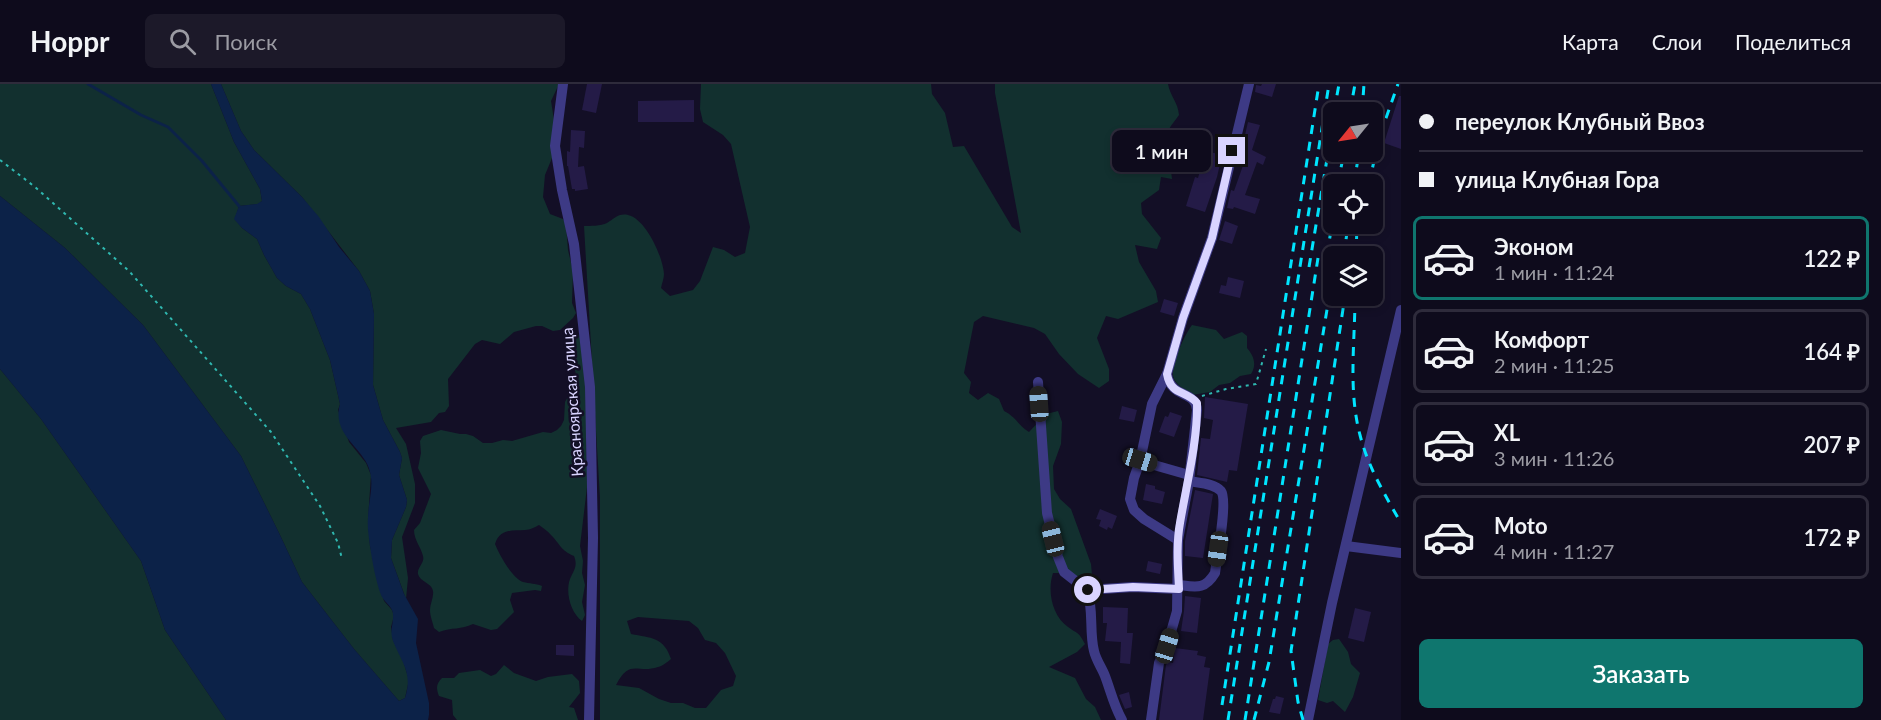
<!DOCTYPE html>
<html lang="ru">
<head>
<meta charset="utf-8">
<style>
  body { margin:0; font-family:Lato,sans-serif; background:#1c1929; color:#f1f3f6; height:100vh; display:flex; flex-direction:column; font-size:22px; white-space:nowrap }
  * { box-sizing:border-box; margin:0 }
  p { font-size:20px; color:#9b9ba3 }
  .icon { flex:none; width:33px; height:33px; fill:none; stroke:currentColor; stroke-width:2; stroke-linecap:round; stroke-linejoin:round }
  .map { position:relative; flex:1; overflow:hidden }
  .panel { display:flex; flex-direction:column; background:#0e0b1c; width:480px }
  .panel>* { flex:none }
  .guide { display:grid; align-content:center; height:132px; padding:0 18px; background:#0e0b1c }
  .needle { width:39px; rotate:240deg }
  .tools { position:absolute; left:1323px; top:18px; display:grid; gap:12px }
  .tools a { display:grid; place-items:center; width:60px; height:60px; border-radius:9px; background:#0e0b1c; box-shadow:0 3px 9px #0003,0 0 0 2px #2e2b3b; font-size:30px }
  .end { position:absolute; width:27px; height:27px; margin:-14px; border:8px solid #d9d4ff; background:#111; box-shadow:0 0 0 3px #111 }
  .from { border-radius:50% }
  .bubble { position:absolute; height:42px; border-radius:9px; background:#0e0b1c; box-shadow:0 3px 9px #0003,0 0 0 2px #2e2b3b; font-size:20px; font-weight:600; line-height:42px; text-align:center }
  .car { position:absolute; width:18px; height:36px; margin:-18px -9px; border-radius:8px; box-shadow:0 0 4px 2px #0007; background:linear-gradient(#222 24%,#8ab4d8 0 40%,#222 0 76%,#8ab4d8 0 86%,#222 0) }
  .guide b { display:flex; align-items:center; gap:21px; height:57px; font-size:22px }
  .guide b+b { border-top:2px solid #2e2b3b }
  .guide i { width:15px; height:15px; background:#f1f3f6 }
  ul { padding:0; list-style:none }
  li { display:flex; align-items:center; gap:18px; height:84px; margin:0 12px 9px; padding:0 6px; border:3px solid #2e2b3b; border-radius:9px }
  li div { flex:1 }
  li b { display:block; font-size:22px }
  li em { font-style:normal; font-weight:600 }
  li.active { border-color:#0f766e }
  li>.icon { width:54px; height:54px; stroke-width:1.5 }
  .button { display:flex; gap:12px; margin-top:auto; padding:12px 18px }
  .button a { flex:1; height:69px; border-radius:9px; background:#0f766e; color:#fff; font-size:24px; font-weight:600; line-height:69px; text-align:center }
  header { display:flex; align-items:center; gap:36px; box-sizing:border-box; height:84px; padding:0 30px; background:#0e0b1c; border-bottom:2px solid #2e2b3b }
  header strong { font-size:28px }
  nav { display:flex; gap:33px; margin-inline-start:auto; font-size:21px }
  .search { width:420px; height:54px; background:#1c1929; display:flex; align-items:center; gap:15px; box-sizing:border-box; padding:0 21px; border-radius:9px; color:#9b9ba3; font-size:22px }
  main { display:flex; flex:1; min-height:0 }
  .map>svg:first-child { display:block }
  .green { fill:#12302f; fill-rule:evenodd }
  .water { fill:#0c2248 }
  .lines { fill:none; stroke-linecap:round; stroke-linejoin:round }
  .stream { stroke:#0c2248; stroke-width:3 }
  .building { fill:#241b47 }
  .path { stroke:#2fb8b0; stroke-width:2; stroke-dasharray:3 4.5; stroke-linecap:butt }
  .minor { stroke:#3d3a85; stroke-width:10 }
  .rail { stroke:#00e5ff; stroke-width:3; stroke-dasharray:9 8; stroke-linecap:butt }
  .route { stroke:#d9d4ff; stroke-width:8 }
  .labels { text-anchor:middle; stroke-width:5; stroke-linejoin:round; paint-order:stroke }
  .street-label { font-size:16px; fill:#d9d4ff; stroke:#130f26 }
</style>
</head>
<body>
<header>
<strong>Hoppr</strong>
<div class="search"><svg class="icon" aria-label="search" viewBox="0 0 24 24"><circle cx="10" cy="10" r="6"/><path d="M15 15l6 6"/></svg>Поиск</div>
<nav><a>Карта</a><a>Слои</a><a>Поделиться</a></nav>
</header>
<main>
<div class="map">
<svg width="1401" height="636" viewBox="0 0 1401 636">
  <rect width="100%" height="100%" fill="#130f26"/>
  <!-- green -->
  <g class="green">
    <polygon points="0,0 211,0 234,58 260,105 262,117 258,120 239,122 235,135 242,144 257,155 264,171 277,194 286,202 301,210 310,225 330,276 340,320 338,326 349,358 366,379 371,391 368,436 370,462 384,517 392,526 394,532 391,543 393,556 402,573 409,596 405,614 399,617 354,565 302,498 279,449 241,372 143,241 65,164 0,112"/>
    <polygon points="221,0 559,0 551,17 554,36 552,74 545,91 543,113 550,130 563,135 566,141 568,166 573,187 572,219 576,229 573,234 560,246 553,247 542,242 536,242 514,248 500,260 482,256 475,260 448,295 449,322 445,328 439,329 431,338 396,344 406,360 415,400 415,419 402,453 408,494 406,515 391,474 392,456 406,423 407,416 399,391 402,374 400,368 383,336 373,301 374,230 370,207 359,187 302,113 254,66 241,47"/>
    <path d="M701,0H931L932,10L945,29L953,63L964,62L1012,143L1021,149L995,9V0H1168C1170,12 1178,18 1179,31C1175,37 1168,44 1166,52C1162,65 1171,81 1172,95L1161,93L1159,106L1141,119L1142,130L1161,154L1157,165L1135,161L1139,178L1156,207L1158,218L1118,235L1106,232L1097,254L1109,285V297L1099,304L1078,290L1059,270L1045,250L1034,244L983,232L974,238L964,289L971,298L969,309L978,316L988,309L999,315L1004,327C1016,333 1018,341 1029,348L1046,330L1058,327L1062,338L1061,360L1053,382L1054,405L1060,415L1071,425L1091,480L1092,491L1085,499L1064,489H1053C1047,507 1052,532 1068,543C1079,551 1078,547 1085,560L1077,568L1049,583L1075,594L1086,615L1095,623L1101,636H600V414L584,142C590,142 601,142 607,139C614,135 618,129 628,131C646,135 663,173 664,190C664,194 662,199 661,204L670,212L693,206L700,197L713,163L724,166L735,173L745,169L750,143L731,60L723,51L703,38L700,25ZM638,533L689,537L698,544L705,556L716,559L725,569L736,592L733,602L721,606L706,624H695L683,619H671L659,615L639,604L616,601C630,574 637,590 658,583C663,582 667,578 671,575C664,553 651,554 631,550L627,537Z"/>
    <path d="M1192,241L1216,246L1224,255L1242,248L1247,252V264C1254,272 1257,281 1251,290L1240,292L1230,299L1219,301L1210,308L1192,311C1186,307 1177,301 1174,295C1169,283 1185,250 1192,241Z"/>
    <path d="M578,250L581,255L586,291L587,403L580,462L583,477L582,489L585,501L582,518L585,531L582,537C571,529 565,509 570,495C574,486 578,482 574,472C560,466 561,461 551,451C548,447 543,444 539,441C535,443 530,446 525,446C513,447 500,444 495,460C499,470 512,494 523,498C530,500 535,499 542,502L541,507L535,506L512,509L510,516L514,528L497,545L491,546L473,540C461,546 452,543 439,548L434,544C433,539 430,532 430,526C430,520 434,513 433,507C432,499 420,498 418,490C417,483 425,479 423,472C421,463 414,456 414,446L420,439L431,410L418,384L421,369L420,357L423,352L441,346L460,350H466L473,352L483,359H492L503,356L512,357L543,348L551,349L557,346L561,342L564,336L565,318L577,296L569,257L571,251Z"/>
    <polygon points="0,285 41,335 141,477 165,546 226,636 0,636"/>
    <polygon points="1339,555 1348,568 1351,580 1360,589 1353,613 1345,628 1333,617 1327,619 1318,616 1328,560 1333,556"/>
    <path d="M504,581L514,589L536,597L548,593L572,590L579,597L580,609L569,623L574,624L578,636H457L453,631L452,616L439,612C436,604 436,600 442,594H454L459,589L480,586L491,592L496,590Z"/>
  </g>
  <!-- water -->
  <path class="water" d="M211,0H221L241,47L254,66L302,113L319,133L339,163L359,187L370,207L374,230L373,301L383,336L400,368L402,374L399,391L407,416L406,423L392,456L391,474L404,510L418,535L416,559L429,619V631L428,636H226L165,546L141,477L41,335L0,285V112L65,164L143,241L241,372L279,449L302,498L354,565L399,617L405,614C413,589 402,579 393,557C389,546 394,540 393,530C393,523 384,518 381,511C376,498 372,476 370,462C369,453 367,443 368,434C368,419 374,403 370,388C365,364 331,352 340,320L330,276L310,225L301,210L286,202L277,194L264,171L257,155L242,144L234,135L239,122L257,120L262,117L260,105L234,58Z"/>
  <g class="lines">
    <!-- stream -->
    <polyline class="stream" points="88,0 141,31 168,43 202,77 239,122"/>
  </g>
  <!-- building -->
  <g class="building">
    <polygon points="587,0 602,0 596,29 582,26"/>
    <polygon points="1262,0 1276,0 1272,13 1255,8 1256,1 1261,2"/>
    <polygon points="1399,12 1401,12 1401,65 1384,59"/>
    <polygon points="694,16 694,38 638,38 638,17"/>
    <polygon points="1248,38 1260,41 1252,66 1266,73 1263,81 1257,78 1245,111 1260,115 1255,130 1234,123 1233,125 1227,124 1231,106 1234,107 1246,73 1240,71 1246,51 1245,51"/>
    <polygon points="571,46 585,47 584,64 579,63 578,83 584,82 588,105 575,107 575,105 572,105 568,82 567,82 567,67 570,68"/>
    <polygon points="1202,66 1222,71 1217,93 1205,128 1186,122 1195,93 1198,94 1203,76 1200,75"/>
    <polygon points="1225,137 1238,142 1232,160 1219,156"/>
    <polygon points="1228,193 1244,197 1240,214 1219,209 1221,201 1226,202"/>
    <polygon points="1164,215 1178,219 1174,232 1160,228"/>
    <polygon points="1205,313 1248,320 1237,387 1229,386 1227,398 1197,391 1201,354 1210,355 1213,336 1204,334"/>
    <polygon points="1122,322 1137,326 1134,338 1119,335"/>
    <polygon points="1170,328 1182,332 1174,353 1159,348 1165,332 1168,333"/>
    <polygon points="1146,400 1155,402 1155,405 1165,408 1162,420 1143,416"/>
    <polygon points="1195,406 1213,410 1203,474 1185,472 1185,457"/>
    <polygon points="1100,425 1117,432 1112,445 1108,443 1107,446 1099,442 1101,436 1096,435"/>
    <polygon points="1148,477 1162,480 1160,490 1146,487"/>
    <polygon points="1185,512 1201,514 1197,549 1181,547 1184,527"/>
    <polygon points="1103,523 1128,524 1127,549 1133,549 1130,580 1120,579 1121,558 1105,557 1107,539 1103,539"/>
    <polygon points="1355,524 1371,528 1364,558 1348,554"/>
    <polygon points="556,561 574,561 574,572 556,571"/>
    <polygon points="1175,564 1198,567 1197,571 1206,573 1204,583 1210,584 1203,636 1159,636 1166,581 1168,578 1173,579"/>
    <polygon points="1129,608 1132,623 1125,625 1119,611"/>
    <polygon points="1276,612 1284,614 1280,630 1269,628 1273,615 1275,615"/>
  </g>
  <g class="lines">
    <!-- path -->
    <g class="path">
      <polyline points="0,76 35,103 129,187 271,348 320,422 338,459 342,475"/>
      <polyline points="1202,312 1226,305 1256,300 1266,265"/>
    </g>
    <!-- minor -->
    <g class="minor">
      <polyline points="563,0 555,62 562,106 574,160 590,303 593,454 589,636"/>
      <polyline points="1167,290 1152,320 1140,377 1134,394 1130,415 1134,426 1144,435 1178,456"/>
      <polyline points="1038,298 1047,429 1058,473 1064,488 1087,506 1133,503 1178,505"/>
      <polyline points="1140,377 1189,391"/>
      <polyline points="1346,462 1401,469"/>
      <path d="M1179,501C1196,503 1205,506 1215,489C1217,474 1228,416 1221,407C1214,399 1199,399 1189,397"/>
      <path d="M1087,506C1094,526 1089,547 1094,567C1096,576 1102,584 1105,592C1111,608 1114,622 1122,636"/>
      <path d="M1151,636L1159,579L1167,562L1177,527L1178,456L1189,397L1197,326C1196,306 1171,315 1167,290L1183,234L1212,154L1249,0"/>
      <polyline points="1308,636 1332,519 1401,226"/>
    </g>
    <!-- rail -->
    <g class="rail">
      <polyline points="1334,28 1339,0"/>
      <polyline points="1350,28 1355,0"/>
      <polyline points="1362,28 1364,0"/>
      <polyline points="1338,100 1344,68"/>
      <polyline points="1354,100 1359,68"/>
      <polyline points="1369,100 1379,54 1398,0"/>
      <polyline points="1344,172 1348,140"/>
      <polyline points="1356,172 1357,140"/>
      <polyline points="1309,183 1334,33"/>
      <polyline points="1324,188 1334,129"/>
      <path d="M1355,212C1355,258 1348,306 1360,351C1368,383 1385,411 1401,439"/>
      <polyline points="1222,621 1319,0"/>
      <polyline points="1228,636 1329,0"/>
      <polyline points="1245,636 1318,174"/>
      <polyline points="1254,636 1269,578 1334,183"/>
      <polyline points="1303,636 1298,618 1291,567 1345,212"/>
    </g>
  </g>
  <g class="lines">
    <!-- route -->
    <path class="route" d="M1088,506L1133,503L1179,505C1178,483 1176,461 1180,439C1186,403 1198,356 1197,319C1186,306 1171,312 1167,290L1183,234L1212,154L1232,67"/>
  </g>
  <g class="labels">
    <!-- street labels -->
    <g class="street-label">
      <text transform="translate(572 318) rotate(-94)" y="6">Красноярская улица</text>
    </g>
  </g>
</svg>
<div class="tools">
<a><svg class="needle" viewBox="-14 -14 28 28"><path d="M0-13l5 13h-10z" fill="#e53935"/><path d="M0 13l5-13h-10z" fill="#9b9ba3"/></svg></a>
<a><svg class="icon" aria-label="locate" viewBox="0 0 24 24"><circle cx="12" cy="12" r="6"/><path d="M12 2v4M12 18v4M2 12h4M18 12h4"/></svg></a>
<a><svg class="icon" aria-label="layers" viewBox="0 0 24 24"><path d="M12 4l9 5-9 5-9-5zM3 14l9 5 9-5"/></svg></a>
</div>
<i class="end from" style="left:1088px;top:506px"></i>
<i class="end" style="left:1232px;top:67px"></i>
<div class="bubble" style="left:1112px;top:46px;width:99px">1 мин</div>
<i class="car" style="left:1039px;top:320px;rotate:356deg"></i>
<i class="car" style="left:1140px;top:376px;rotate:107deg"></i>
<i class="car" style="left:1053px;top:455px;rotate:346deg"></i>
<i class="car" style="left:1218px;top:465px;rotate:188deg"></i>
<i class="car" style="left:1167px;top:562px;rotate:17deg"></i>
</div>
<section class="panel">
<div class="guide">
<b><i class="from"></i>переулок Клубный Ввоз</b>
<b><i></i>улица Клубная Гора</b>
</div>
<ul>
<li class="active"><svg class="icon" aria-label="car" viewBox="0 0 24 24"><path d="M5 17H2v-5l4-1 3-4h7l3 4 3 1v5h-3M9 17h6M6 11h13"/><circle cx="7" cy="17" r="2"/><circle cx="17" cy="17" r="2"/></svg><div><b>Эконом</b><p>1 мин · 11:24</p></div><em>122 ₽</em></li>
<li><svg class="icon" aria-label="car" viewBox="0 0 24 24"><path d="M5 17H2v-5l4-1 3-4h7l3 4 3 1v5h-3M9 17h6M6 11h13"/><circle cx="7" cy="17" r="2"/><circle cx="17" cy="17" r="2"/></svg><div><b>Комфорт</b><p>2 мин · 11:25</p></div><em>164 ₽</em></li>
<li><svg class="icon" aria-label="car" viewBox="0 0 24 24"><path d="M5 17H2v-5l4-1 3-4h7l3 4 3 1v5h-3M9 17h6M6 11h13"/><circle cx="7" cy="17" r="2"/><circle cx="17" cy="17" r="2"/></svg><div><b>XL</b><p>3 мин · 11:26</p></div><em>207 ₽</em></li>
<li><svg class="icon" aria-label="car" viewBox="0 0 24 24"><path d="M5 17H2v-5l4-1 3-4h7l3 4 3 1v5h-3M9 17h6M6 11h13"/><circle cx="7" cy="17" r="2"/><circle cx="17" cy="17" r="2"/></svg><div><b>Moto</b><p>4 мин · 11:27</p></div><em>172 ₽</em></li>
</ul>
<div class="button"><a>Заказать</a></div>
</section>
</main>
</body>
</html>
